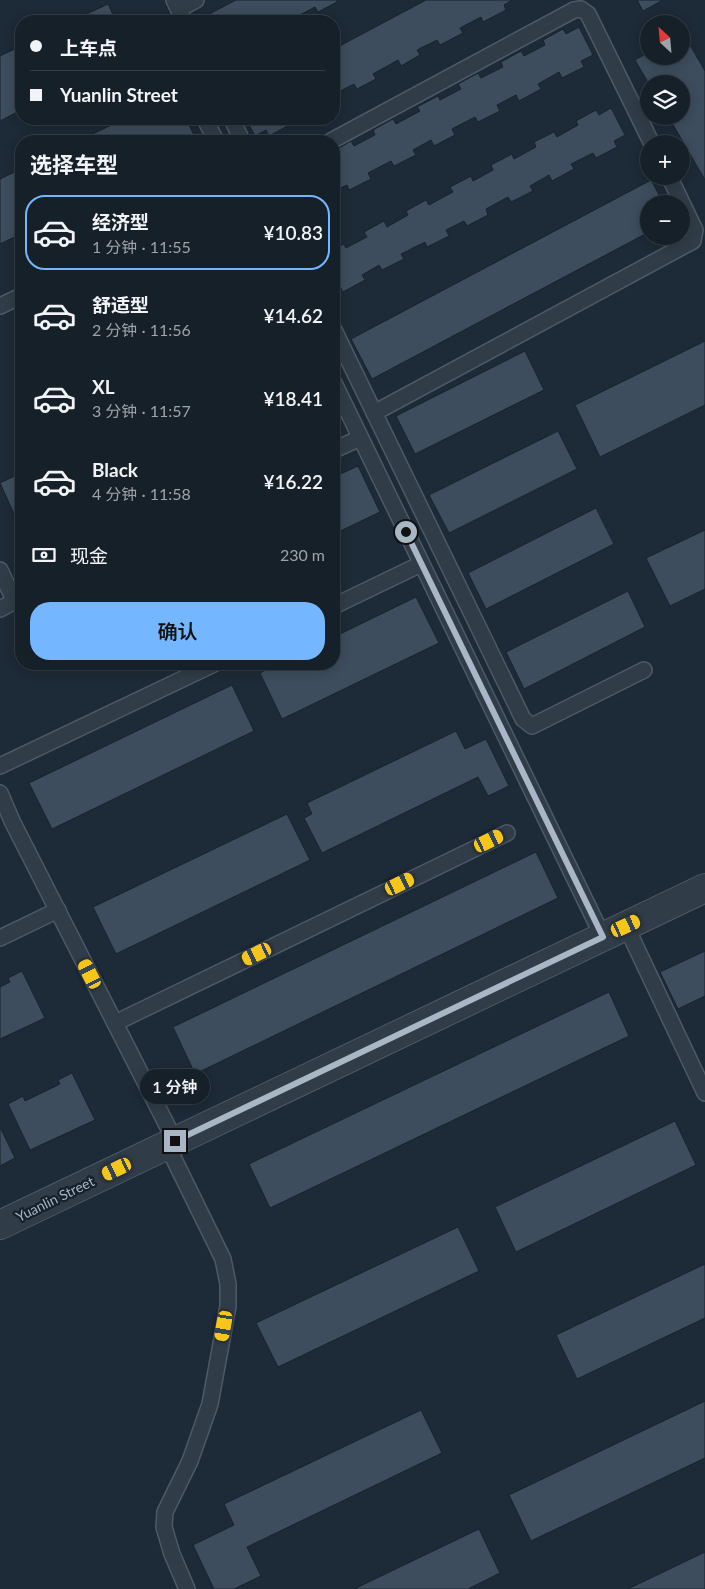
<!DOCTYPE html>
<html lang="zh">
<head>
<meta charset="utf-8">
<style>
  body { margin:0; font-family:Lato,"Noto Sans SC",sans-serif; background:#1f2831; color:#f1f3f6; height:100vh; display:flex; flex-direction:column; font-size:19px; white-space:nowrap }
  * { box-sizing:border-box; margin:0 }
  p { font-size:16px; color:#9ea3a8 }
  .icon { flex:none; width:28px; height:28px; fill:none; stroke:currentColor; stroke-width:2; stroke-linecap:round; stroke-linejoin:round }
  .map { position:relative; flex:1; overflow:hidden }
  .drawer { position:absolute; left:15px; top:135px; width:325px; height:535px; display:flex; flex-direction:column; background:#162029; border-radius:20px; box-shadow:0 2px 12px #0003,0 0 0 1px #353e46 }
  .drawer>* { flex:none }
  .hud { position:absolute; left:15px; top:15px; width:325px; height:110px; border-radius:20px; box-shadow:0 2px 12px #0003,0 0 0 1px #353e46; display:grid; align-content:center; height:110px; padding:0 15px; background:#162029 }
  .needle { width:32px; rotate:334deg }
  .controls { position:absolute; left:640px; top:15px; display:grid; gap:10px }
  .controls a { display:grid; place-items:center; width:50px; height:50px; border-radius:50%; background:#162029; box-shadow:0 2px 12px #0003,0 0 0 1px #353e46; font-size:25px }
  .end { position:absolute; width:22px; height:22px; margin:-11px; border:6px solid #a9b6c5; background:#111; box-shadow:0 0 0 2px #111 }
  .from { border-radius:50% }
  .bubble { position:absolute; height:35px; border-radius:18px; background:#162029; box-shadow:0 2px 12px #0003,0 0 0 1px #353e46; font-size:16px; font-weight:600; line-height:35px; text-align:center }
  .car { position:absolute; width:15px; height:30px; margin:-15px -8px; border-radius:6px; box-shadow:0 0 4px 1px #0007; background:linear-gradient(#f5c518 24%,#345 0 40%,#f5c518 0 76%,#345 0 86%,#f5c518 0) }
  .hud b { display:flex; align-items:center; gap:18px; height:48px; font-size:19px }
  .hud b+b { border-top:1px solid #353e46 }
  .hud i { width:12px; height:12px; background:#f1f3f6 }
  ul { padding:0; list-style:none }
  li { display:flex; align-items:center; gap:15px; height:75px; margin:0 10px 8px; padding:0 5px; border:2px solid transparent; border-radius:20px }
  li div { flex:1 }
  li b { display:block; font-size:19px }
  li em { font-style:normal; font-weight:600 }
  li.on { border-color:#74b6ff }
  li>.icon { width:45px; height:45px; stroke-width:1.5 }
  h2 { padding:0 15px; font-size:22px; line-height:60px }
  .pay { display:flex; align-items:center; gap:12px; height:55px; padding:0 15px; font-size:19px }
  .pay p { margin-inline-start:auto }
  .action { display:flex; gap:10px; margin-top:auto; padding:10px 15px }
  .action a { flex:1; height:58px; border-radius:20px; background:#74b6ff; color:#111; font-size:20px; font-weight:600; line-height:58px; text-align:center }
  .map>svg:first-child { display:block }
  .building { fill:#3d4d5d; stroke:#18232e }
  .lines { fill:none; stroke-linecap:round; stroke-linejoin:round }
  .service-casing { stroke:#4d5966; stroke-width:18 }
  .tertiary-casing { stroke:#4d5966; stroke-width:30 }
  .service { stroke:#303c47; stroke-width:15 }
  .tertiary { stroke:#303c47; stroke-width:28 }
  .route { stroke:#a9b6c5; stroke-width:6 }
  .labels { text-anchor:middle; stroke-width:4.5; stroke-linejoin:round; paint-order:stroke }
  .street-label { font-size:14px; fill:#a9b6c5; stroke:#16212b }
</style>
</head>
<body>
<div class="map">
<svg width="705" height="1589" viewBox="0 0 705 1589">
  <rect width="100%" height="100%" fill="#1d2a37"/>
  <!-- building -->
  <g class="building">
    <polygon points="236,0 336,0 337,2 318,12 315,7 294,18 296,21 196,21"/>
    <polygon points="426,0 512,0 504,5 506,10 483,22 481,17 460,28 463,33 440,45 437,40 417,50 420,55 401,66 398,60 373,74 376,79 357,89 354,84 334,94 334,49"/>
    <polygon points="637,0 663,0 643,11"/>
    <polygon points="108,4 116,21 72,21"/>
    <polygon points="579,27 593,55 581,61 584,67 562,78 559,72 538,84 541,89 519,101 516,95 497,105 500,111 478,122 475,117 452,129 455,135 434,146 431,140 413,150 416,155 394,166 391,161 368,173 371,179 349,190 347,185 334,191 334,151 351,141 354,146 375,135 373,130 393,119 396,124 420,111 417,107 438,96 440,100 461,89 458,84 478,73 481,78 503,67 501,62 521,51 524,56 545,45 543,40 563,29 566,34"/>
    <polygon points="683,33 705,71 705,180 668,116 681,116 681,84 649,84 635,60 649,52 649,56 681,56 681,34"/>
    <polygon points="21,46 21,110 0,121 0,56"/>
    <polygon points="611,108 625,135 614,141 617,147 596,158 593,153 571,164 574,169 552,181 549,175 530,186 533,191 511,202 508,197 486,209 488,215 467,226 464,221 446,230 449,236 427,247 425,242 401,254 404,259 382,270 379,265 362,275 365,280 343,292 340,286 334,289 334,249 344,244 346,248 367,237 364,232 384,221 387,227 408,215 406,211 426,200 429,205 453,192 450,187 471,176 473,181 493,170 491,165 512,154 514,159 536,147 534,142 554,132 557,137 578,125 576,121 596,110 599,115"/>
    <polygon points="124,119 186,119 197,141 78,141"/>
    <polygon points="246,119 294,119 295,122 269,136 266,130 255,136"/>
    <polygon points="21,169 21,234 0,244 0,179"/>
    <polygon points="651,180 664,204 649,204 649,232 372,379 351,339"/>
    <polygon points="705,341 705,405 600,457 575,405"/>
    <polygon points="525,351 544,390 415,454 396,416"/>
    <polygon points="558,431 577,469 449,533 429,495"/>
    <polygon points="358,466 380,512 334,534 334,477"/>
    <polygon points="21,473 21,529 0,483"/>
    <polygon points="596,508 614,544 486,609 468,573"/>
    <polygon points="705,530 705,589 670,606 646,558"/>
    <polygon points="628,591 645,627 524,689 506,652"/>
    <polygon points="416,597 439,643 282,719 260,673 278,664 334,664 334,637"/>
    <polygon points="232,685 254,731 52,829 29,783"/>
    <polygon points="456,731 465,749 486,739 509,786 488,796 478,777 322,853 304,818 312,814 307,803"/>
    <polygon points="287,814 310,860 116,954 93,907"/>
    <polygon points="536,852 558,898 195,1074 173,1027"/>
    <polygon points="705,951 705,996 678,1009 660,972"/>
    <polygon points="22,971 45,1018 0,1039 0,987 10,982 8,978"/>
    <polygon points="609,992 629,1036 270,1208 249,1164"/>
    <polygon points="72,1073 95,1120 30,1150 8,1104 23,1096 25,1101 60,1084 58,1080"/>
    <polygon points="675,1121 696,1165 516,1252 495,1207"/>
    <polygon points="0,1127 15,1158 0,1166"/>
    <polygon points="458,1227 479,1271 278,1367 256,1323"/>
    <polygon points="705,1264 705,1318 577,1379 556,1335"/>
    <polygon points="705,1401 705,1458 531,1541 509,1495"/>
    <polygon points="421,1410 442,1453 247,1547 261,1576 234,1589 214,1589 193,1545 234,1525 224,1504"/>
    <polygon points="479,1529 500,1573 468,1589 354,1589"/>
    <polygon points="705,1552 705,1589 628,1589"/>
  </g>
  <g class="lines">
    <!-- service casing -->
    <g class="service-casing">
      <g id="service">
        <polyline points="174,0 184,21"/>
        <polyline points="179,9 196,0"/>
        <polyline points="205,119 216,141"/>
        <polyline points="232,119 242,141"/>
        <polyline points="331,141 574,10 581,9 588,14 652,144"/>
        <polyline points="0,306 21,296"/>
        <polyline points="334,330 523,719 532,726 644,670"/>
        <polyline points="334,383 603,937"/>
        <polyline points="374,413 693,241 695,230 669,176"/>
        <polyline points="334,450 360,438"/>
        <polyline points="0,570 15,602"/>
        <polyline points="334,606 421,564"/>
        <polyline points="0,609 21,598"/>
        <polyline points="0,766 214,664"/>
        <polyline points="0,793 12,821 175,1141"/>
        <polyline points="626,926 705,1093"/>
        <polyline points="0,938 58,910"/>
        <polyline points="115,1023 507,833"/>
        <polyline points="167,1145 223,1259 228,1284 228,1306 210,1404 190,1461 165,1512 164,1527 172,1554 187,1589"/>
      </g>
    </g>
    <!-- tertiary casing -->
    <g class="tertiary-casing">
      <polyline id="tertiary" points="0,1225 705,888"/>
    </g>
    <!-- service -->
    <use href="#service" class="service"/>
    <!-- tertiary -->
    <use href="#tertiary" class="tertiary"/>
  </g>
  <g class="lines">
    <!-- route -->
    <polyline class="route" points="175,1141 603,937 406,532"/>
  </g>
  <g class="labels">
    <!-- street labels -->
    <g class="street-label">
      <text transform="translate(55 1199) rotate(-26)" y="5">Yuanlin Street</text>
    </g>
  </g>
</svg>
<div class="controls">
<a><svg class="needle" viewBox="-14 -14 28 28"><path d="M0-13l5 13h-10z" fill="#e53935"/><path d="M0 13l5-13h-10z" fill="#9ea3a8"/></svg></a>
<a><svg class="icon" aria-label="layers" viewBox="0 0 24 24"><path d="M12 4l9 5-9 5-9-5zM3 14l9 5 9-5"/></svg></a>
<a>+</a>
<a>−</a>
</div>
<i class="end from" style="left:406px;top:532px"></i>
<i class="end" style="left:175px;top:1141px"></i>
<div class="bubble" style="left:140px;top:1069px;width:70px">1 分钟</div>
<i class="car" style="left:489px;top:841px;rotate:64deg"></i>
<i class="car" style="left:400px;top:884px;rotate:64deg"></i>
<i class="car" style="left:626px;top:926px;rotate:65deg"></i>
<i class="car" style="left:257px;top:954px;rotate:244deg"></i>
<i class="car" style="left:90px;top:974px;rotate:333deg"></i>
<i class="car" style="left:117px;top:1169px;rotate:244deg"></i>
<i class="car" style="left:224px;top:1326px;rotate:190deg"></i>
<div class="hud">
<b><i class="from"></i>上车点</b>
<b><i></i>Yuanlin Street</b>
</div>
<section class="drawer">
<h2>选择车型</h2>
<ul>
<li class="on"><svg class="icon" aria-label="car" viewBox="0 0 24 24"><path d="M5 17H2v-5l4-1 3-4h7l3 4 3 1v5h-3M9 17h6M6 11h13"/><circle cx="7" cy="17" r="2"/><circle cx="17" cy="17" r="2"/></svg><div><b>经济型</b><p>1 分钟 · 11:55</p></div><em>¥10.83</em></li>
<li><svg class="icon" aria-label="car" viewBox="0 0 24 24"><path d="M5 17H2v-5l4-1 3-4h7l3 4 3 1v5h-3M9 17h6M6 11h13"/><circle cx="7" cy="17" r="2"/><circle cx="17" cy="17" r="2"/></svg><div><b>舒适型</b><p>2 分钟 · 11:56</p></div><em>¥14.62</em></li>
<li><svg class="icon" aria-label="car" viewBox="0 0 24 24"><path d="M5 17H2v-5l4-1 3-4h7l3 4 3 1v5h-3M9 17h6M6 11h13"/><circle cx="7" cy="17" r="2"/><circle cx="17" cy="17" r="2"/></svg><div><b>XL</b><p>3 分钟 · 11:57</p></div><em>¥18.41</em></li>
<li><svg class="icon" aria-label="car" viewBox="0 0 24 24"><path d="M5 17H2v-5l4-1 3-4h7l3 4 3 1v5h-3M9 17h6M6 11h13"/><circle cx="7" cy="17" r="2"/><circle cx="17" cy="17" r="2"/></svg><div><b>Black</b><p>4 分钟 · 11:58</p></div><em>¥16.22</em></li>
</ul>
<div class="pay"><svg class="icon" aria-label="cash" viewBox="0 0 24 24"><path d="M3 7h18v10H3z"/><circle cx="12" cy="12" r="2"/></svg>现金<p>230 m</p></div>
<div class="action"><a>确认</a></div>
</section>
</div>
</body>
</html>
